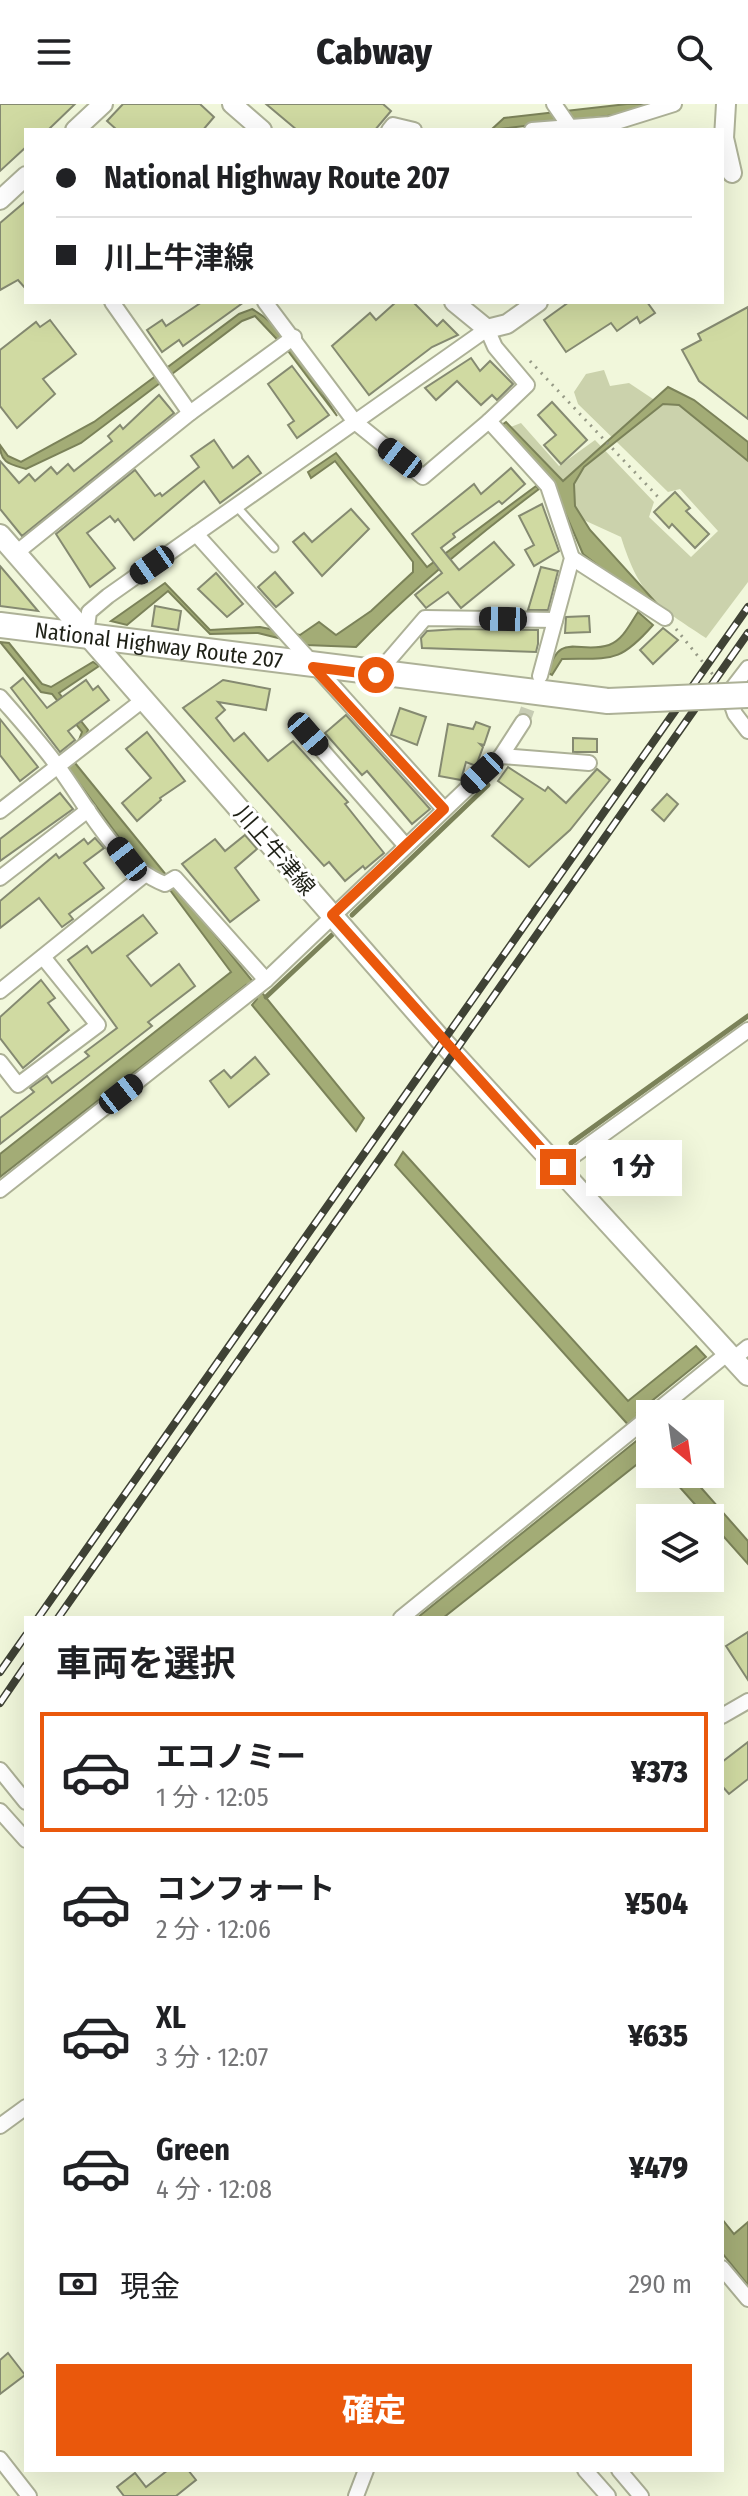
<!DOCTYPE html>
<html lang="ja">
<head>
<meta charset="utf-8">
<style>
  body { margin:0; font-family:"Fira Sans Condensed","Noto Sans JP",sans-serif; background:#f6f6f6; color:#202124; height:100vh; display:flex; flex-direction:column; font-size:30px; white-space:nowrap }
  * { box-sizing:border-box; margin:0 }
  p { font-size:26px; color:#757577 }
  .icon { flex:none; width:44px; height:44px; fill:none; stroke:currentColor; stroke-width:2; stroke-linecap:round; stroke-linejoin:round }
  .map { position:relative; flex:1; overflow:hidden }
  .drawer { position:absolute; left:24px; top:1512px; width:700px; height:856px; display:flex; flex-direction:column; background:#fff; border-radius:0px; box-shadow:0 8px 32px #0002 }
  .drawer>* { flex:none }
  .guide { position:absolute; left:24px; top:24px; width:700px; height:176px; border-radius:0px; box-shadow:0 8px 32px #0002; display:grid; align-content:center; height:176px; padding:0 32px; background:#fff }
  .needle { width:52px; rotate:151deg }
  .tools { position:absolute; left:636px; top:1296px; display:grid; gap:16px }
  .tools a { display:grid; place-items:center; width:88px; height:88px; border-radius:0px; background:#fff; box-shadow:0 8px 32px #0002; font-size:40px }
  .end { position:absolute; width:36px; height:36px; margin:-18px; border:10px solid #ea580c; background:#fff; box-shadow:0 0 0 4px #fff }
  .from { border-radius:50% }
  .bubble { position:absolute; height:56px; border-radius:0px; background:#fff; box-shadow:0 8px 32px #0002; font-size:26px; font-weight:800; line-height:56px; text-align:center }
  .car { position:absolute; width:24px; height:48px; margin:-24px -12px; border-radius:10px; box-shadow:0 0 6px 2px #0007; background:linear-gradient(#222 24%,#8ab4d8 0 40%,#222 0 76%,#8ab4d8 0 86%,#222 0) }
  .guide b { display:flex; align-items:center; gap:28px; height:76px; font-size:30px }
  .guide b+b { border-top:2px solid #e0e0e0 }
  .guide i { width:20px; height:20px; background:#202124 }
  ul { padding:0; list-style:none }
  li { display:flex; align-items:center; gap:24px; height:120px; margin:0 16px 12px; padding:0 16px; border:4px solid transparent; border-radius:0px }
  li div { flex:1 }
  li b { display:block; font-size:30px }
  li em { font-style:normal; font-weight:800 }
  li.selected { border-color:#ea580c }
  li>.icon { width:72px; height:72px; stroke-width:1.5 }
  h2 { padding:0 32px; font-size:36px; line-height:96px }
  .pay { display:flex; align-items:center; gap:20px; height:88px; padding:0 32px; font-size:30px }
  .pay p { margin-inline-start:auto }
  .cta { display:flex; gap:16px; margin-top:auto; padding:16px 32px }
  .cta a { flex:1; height:92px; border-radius:0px; background:#ea580c; color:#fff; font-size:32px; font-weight:800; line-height:92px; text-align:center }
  header { display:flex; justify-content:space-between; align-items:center; height:104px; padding:0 32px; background:#fff; font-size:36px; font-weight:800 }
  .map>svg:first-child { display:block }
  .green { fill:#cbd2ac }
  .water { fill:#a3ac76; stroke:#7b8259; stroke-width:2 }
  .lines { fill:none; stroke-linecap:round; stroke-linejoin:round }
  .stream { stroke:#7b8259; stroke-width:5 }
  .building { fill:#d0daa2; stroke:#858a71; stroke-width:2 }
  .minor-tunnel { stroke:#c7ccb4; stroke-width:14; stroke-dasharray:14 7; stroke-linecap:butt }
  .service-casing { stroke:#adb197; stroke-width:11 }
  .minor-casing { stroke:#adb197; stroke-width:18 }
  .tertiary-casing { stroke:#adb197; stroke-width:22 }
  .secondary-casing { stroke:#adb197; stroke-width:24 }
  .trunk-casing { stroke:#adb197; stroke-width:28 }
  .path { stroke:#969a86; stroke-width:3; stroke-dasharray:2 6; stroke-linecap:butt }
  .service { stroke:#fff; stroke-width:7 }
  .minor { stroke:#fff; stroke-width:14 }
  .tertiary { stroke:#fff; stroke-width:18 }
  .secondary { stroke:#fff; stroke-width:20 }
  .trunk { stroke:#fff; stroke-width:24 }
  .rail-casing { stroke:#3f4235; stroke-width:8 }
  .rail { stroke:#fff; stroke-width:5; stroke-dasharray:15; stroke-linecap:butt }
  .trunk-bridge-casing { stroke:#adb197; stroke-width:28; stroke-linecap:butt }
  .trunk-bridge { stroke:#fff; stroke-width:24 }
  .route { stroke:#ea580c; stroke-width:10 }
  .labels { text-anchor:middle; stroke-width:6; stroke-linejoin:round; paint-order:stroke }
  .street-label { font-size:22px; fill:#1e2016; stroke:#fff }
</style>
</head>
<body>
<header><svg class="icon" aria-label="menu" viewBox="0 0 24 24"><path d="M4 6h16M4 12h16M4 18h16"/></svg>Cabway<svg class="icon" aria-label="search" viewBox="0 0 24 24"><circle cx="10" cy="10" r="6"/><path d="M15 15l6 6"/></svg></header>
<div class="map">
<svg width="748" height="2392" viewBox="0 0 748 2392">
  <rect width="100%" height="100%" fill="#f1f7db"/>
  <!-- green -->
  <path class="green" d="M604,266L610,282L629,279L659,299L683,297L748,352V478L706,534C656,501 640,493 621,433L575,412L508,324L521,319L559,362L595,336L654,398L649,413L691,453L718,427L680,385L668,388L578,300L574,288L586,270Z"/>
  <!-- water -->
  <g class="water">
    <polygon points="627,0 650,0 615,11 491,26 504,14"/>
    <path d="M252,205C290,226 314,277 337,312L288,247L255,212L242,217L81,339L26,365C10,360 0,359 0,341L8,352L21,358L94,318L239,210Z"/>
    <polygon points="668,283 694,296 748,338 748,357 679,301 663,300 584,363 574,380 575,402 590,426 660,503 659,508 583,450 551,376 502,321 506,318 563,377"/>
    <path d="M336,349L427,463L536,382L539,385C474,434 412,485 356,543L306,541L258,529L210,530L168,487L127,521L111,517L165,479L210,526L260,523L300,531L319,518L336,531L371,507L413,468V458L335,357L311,374L308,368Z"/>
    <path d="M638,508L653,521C619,560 611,554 562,555L552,571L548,569C559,526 579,551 609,541C623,536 630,520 638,508Z"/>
    <polygon points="0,538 9,539 42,580 51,583 93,558 99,562 59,589 88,626 75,659 364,1014 356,1027 252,901 257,895 246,881 0,1073 0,1050 231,868 158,770 132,751 68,664 82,628 52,590 41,588"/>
    <polygon points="403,1048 628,1297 696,1242 706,1253 637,1309 650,1325 650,1350 443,1514 417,1514 640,1334 395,1061"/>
    <polygon points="668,1370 689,1370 748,1437 748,1460"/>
    <polygon points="722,2115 734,2130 748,2118 748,2181 722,2149"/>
  </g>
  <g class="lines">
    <!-- stream -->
    <g class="stream">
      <polyline points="352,811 488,681"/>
      <polyline points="266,893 332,831"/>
      <polyline points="571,1039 748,912"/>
    </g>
  </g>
  <!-- building -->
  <g class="building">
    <polygon points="0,0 75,0 48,26 26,26 26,43 0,67"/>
    <polygon points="123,0 200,0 214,13 203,26 117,26 107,17"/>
    <polygon points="266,0 383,0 391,7 375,26 297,26"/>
    <polygon points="26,97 26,185 18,176 0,186 0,119"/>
    <polygon points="202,198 244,198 183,242 179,236 162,248 147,226 162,216 166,222"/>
    <polygon points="396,198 413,198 437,222 443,216 458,231 432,243 369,291 332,242 370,209 376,216"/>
    <polygon points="569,198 647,198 655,209 640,219 637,213 617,227 611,219 566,248 544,216"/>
    <polygon points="748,203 748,315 699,277 682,246 701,236 698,230"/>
    <polygon points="50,216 76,250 43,275 55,290 17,324 0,302 0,246 36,218 40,223"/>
    <polygon points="471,254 480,267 490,257 513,280 497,296 492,291 481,301 457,277 436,296 425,284"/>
    <polygon points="292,262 329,311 297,334 288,321 294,317 268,280"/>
    <polygon points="159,291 174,309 22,432 0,405 0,357 19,379 29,370 35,377 51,363 57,370 68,360 74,367 112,337 108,332 120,321 123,325"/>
    <polygon points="552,298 587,336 561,360 544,341 556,331 538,311"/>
    <polygon points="214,336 233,364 248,352 261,369 220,399 204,377 134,436 118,415 115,418 110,412 87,429 115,464 90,483 56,430 135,366 155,392 160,389 162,392 199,363 191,352"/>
    <polygon points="511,364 525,380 502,400 499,397 453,430 455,433 441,444 459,466 494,438 514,461 461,504 448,488 426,504 415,491 442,469 412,430 474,380 481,390"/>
    <polygon points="675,388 690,404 686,407 709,430 695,444 672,420 669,424 654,408"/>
    <polygon points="542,400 559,447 534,462 525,446 534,441 519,412"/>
    <polygon points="351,405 369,425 322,472 293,438 304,429 312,438"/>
    <polygon points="0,462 17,482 38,507 0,502"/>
    <polygon points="541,463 558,467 548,506 528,506"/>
    <polygon points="275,468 293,489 276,503 258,483"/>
    <polygon points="216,469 243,500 227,513 198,485"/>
    <polygon points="155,502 181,507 178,526 152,522"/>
    <polygon points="589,512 590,528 565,529 566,513"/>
    <polygon points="663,524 678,536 653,560 640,546"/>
    <polygon points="458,525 538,526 538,540 536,548 422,544 421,534 427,527"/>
    <polygon points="23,574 47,604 86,576 93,586 98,582 109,596 68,627 75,636 60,648 11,584"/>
    <polygon points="223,576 270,585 266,606 218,598 225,606 216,614 234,637 244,629 268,657 293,637 348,698 345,700 384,749 365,765 363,762 345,777 329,758 324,762 183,604"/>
    <polygon points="400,604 426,613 417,641 391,631"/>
    <polygon points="346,611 430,705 412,720 367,667 362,671 325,629"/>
    <polygon points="0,615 38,663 20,677 0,651"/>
    <polygon points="476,618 490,623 484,641 480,640 483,643 476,662 466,658 461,676 439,672 448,620 473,625"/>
    <polygon points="147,628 185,677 160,694 161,696 137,717 122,699 151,674 126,645"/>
    <polygon points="573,634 597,635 597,648 573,648"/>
    <polygon points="508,663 545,687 548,683 566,699 597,665 610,676 570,726 529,763 492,732 523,695 498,677"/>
    <polygon points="60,689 73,705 0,757 0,735"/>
    <polygon points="667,690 678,700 664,717 652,706"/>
    <polygon points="245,731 257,745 235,764 259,796 230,818 182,760 215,735 225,747"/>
    <polygon points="95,734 104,744 84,759 104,784 69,810 73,815 62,823 39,794 0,824 0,797 56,750 59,754 84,735 88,740"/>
    <polygon points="143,811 157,829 127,852 151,882 179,860 195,882 148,918 152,922 0,1040 0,1014 34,988 30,984 47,972 52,979 89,952 85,948 117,924 68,856 87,842 92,849"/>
    <polygon points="41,876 55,894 48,899 69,926 23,964 0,934 0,913"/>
    <polygon points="255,953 269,970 229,1003 210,977 224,966 231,974"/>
    <polygon points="748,1528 748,1576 726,1542"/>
    <polygon points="748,1638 748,1675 729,1690 722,1682 722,1658"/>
    <polygon points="8,2249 25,2271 0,2290 0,2256"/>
    <polygon points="168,2366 188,2366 196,2376 176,2392 124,2392 117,2383 135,2369 146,2383"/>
  </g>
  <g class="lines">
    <!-- minor-tunnel -->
    <polyline class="minor-tunnel" points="523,618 535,584"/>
    <!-- service casing -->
    <g class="service-casing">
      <polyline id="service" points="236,402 274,444"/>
    </g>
    <!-- minor casing -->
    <g class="minor-casing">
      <g id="minor">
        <polyline points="554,0 572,26"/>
        <polyline points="389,26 393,21 414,26"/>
        <polyline points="532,26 610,20 674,0"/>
        <polyline points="112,198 190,309"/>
        <polyline points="265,198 355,318 423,373 489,317"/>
        <polyline points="196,430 444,705"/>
        <polyline points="16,449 190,309 294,233"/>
        <polyline points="572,454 665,514"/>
        <polyline points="86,530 89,508 108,492 487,225 495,243 527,281 489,317 548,382 572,454 540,572"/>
        <polyline points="748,564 728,590 735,610 748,627"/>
        <polyline points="376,571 425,514 555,516"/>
        <path d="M0,593C20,616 41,639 59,664C89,705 116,761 165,780L175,774L266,876"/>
        <polyline points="308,630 405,741"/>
        <polyline points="501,652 589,659"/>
        <polyline points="0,707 143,596"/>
        <polyline points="0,774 88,706"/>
        <polyline points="0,887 143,772"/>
        <polyline points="0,958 18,981 98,921 43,853"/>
        <polyline points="558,1063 748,926"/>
        <polyline points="0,1086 266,876 501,652 523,618"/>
        <polyline points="733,1255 748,1243"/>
        <polyline points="653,1310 728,1249"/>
        <polyline points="401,1514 650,1312"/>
        <polyline points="722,1612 748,1597"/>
        <polyline points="0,1666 26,1698"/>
        <polyline points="0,1707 26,1736"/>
        <polyline points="0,2022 26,2003"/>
        <polyline points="722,2164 748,2195"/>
        <polyline points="0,2355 29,2392"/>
        <polyline points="585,2366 608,2392"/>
        <polyline points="619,2366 641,2392"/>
        <polyline points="356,2392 366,2366"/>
      </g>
    </g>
    <!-- tertiary casing -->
    <g class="tertiary-casing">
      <g id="tertiary">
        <polyline points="232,0 262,26"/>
        <polyline points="726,0 724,34 732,69"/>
        <polyline points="75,26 103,0"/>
        <polyline points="0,96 26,72"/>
        <polyline points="454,198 487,225 507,220 538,198"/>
      </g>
    </g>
    <!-- secondary casing -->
    <g class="secondary-casing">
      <polyline id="secondary" points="0,431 441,936 748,1271"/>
    </g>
    <!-- trunk casing -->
    <g class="trunk-casing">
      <g id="trunk">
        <path id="s1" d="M0,521L608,597"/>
      </g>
    </g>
    <!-- path -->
    <g class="path">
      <polyline points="530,257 660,395"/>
      <polyline points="676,525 714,572"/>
    </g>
    <!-- service -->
    <use href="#service" class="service"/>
    <!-- minor -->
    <use href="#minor" class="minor"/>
    <!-- tertiary -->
    <use href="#tertiary" class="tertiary"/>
    <!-- secondary -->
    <use href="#secondary" class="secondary"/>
    <!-- trunk -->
    <use href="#trunk" class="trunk"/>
    <!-- rail casing -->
    <g class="rail-casing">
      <g id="rail">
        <polyline points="38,1514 748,503"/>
        <polyline points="58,1514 748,529"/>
        <polyline points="0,1568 26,1531"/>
        <polyline points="0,1599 26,1561"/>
      </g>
    </g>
    <!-- rail -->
    <use href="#rail" class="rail"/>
    <!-- trunk-bridge casing -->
    <g class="trunk-bridge-casing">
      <polyline id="trunk-bridge" points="608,597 748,591"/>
    </g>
    <!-- trunk-bridge -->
    <use href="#trunk-bridge" class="trunk-bridge"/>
  </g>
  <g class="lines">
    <!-- route -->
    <polyline class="route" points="376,571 313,563 444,705 332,811 558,1063"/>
  </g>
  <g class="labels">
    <!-- street labels -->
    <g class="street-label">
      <text dy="8" stroke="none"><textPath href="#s1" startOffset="160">National Highway Route 207</textPath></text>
      <text transform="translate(275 746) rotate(49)" y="8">川上牛津線</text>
    </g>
  </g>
</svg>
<div class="tools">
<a><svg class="needle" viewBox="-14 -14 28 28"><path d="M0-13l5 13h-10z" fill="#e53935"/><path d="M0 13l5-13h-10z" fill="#757577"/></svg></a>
<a><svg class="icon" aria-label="layers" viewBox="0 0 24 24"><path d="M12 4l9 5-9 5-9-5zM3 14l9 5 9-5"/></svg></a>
</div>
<i class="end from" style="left:376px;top:571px"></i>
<i class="end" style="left:558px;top:1063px"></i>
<div class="bubble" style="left:586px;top:1036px;width:96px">1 分</div>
<i class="car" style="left:400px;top:354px;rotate:308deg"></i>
<i class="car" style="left:152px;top:461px;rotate:235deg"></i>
<i class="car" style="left:503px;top:515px;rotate:271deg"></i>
<i class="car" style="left:308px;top:630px;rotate:139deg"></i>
<i class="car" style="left:482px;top:669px;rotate:227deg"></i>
<i class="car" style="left:127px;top:755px;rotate:322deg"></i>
<i class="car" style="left:121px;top:990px;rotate:52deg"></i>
<div class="guide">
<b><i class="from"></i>National Highway Route 207</b>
<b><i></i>川上牛津線</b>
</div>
<section class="drawer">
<h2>車両を選択</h2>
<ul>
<li class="selected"><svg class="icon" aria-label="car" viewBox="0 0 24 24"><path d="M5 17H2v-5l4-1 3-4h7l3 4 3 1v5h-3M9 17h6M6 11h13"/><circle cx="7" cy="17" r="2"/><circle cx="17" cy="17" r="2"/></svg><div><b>エコノミー</b><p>1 分 · 12:05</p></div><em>¥373</em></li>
<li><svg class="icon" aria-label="car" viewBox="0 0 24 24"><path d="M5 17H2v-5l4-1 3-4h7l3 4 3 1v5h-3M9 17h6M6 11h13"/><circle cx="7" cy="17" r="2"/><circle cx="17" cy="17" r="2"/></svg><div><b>コンフォート</b><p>2 分 · 12:06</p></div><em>¥504</em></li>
<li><svg class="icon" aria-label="car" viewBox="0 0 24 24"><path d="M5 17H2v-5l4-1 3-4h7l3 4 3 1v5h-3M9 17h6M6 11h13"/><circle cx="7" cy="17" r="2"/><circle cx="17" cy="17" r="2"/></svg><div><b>XL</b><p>3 分 · 12:07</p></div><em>¥635</em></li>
<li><svg class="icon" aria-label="car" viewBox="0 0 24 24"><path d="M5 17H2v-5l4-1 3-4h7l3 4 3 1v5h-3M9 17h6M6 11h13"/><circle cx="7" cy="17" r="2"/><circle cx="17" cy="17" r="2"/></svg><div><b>Green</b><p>4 分 · 12:08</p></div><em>¥479</em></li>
</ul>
<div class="pay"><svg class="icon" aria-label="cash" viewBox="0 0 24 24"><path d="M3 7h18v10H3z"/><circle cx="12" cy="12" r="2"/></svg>現金<p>290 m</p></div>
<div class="cta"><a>確定</a></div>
</section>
</div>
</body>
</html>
